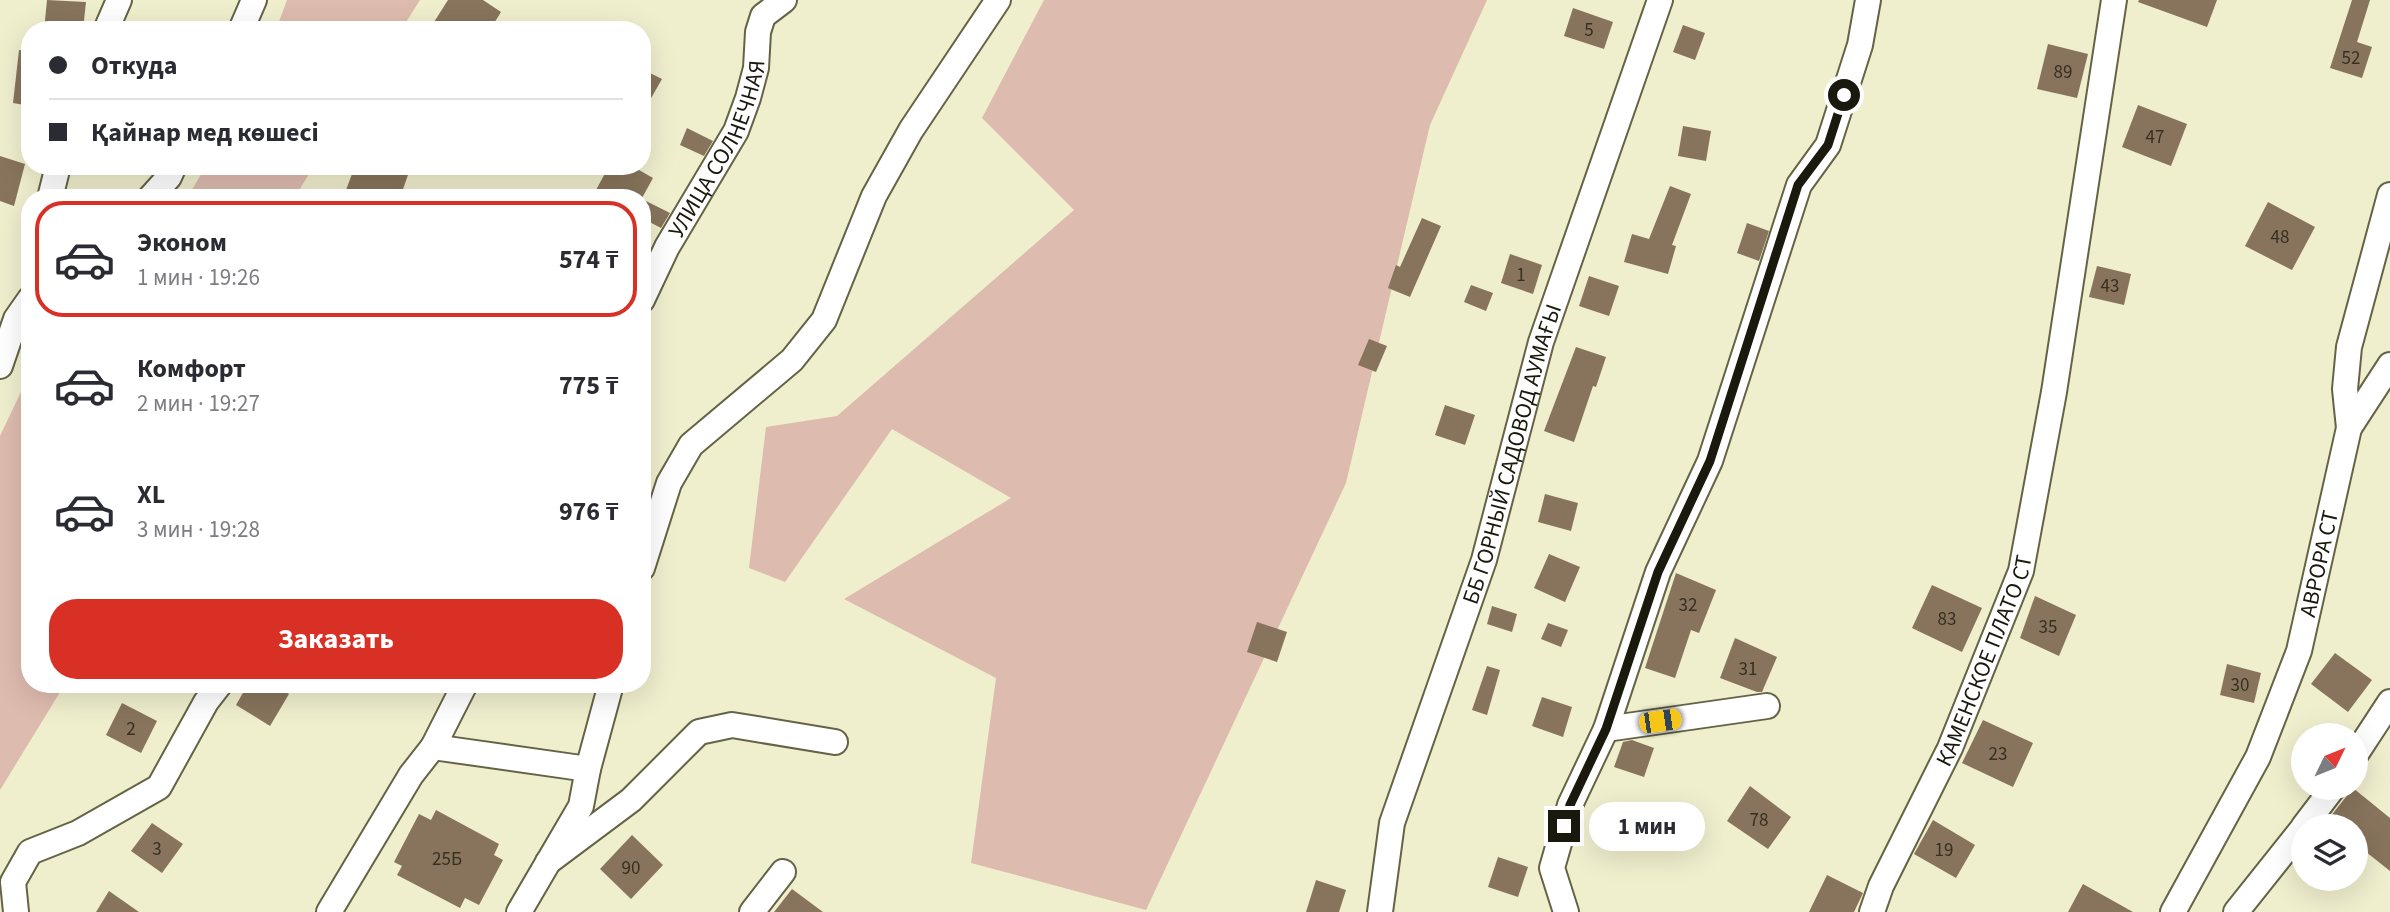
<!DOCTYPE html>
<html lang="ru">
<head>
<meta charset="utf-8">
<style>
  body { margin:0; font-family:"Source Sans 3",sans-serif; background:#f2f2f3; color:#2b2b33; height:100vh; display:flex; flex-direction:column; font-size:26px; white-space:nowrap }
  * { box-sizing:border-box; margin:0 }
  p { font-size:23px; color:#7c7c81 }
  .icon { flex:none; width:38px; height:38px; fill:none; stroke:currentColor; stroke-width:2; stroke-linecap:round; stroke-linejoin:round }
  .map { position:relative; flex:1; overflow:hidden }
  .side { position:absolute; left:21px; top:189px; width:630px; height:504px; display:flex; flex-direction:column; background:#fff; border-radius:28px; box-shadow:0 7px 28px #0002 }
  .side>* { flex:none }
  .hud { position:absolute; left:21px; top:21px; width:630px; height:154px; border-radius:28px; box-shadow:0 7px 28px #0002; display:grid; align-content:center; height:154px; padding:0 28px; background:#fff }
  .needle { width:46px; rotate:47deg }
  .buttons { position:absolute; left:2291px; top:723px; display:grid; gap:14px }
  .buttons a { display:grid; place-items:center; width:77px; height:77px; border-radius:50%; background:#fff; box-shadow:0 7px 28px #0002; font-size:35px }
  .end { position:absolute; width:32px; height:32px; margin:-16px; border:9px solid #1a190e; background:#fff; box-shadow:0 0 0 4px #fff }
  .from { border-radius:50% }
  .bubble { position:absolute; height:49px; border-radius:24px; background:#fff; box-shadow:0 7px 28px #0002; font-size:23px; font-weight:700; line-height:49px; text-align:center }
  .car { position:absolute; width:21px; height:42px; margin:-21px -10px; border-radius:9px; box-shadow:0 0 5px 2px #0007; background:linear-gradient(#f5c518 24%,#345 0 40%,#f5c518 0 76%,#345 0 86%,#f5c518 0) }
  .hud b { display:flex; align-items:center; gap:24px; height:66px; font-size:26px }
  .hud b+b { border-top:2px solid #e1e1e2 }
  .hud i { width:18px; height:18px; background:#2b2b33 }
  ul { padding:12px 0 0; list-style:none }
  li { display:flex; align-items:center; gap:21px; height:116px; margin:0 14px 10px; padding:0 14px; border:4px solid transparent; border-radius:28px }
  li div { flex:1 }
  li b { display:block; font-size:26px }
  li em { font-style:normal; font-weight:700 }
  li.active { border-color:#d93025 }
  li>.icon { width:63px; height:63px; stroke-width:1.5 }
  .button { display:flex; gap:14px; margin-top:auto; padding:14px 28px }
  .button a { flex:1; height:80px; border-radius:28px; background:#d93025; color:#fff; font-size:28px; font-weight:700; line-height:80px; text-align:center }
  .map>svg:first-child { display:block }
  .green { fill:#debbaf }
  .building { fill:#88745c }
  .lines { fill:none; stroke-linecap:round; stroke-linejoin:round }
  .minor-casing { stroke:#656346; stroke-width:28 }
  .minor { stroke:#fff; stroke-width:24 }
  .route { stroke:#1a190e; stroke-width:9 }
  .labels { text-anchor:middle; stroke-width:6; stroke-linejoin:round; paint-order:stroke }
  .number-label { font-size:19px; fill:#363022 }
  .street-label { font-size:23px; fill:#1a190e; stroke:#fdfbda }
</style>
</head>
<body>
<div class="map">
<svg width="2390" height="912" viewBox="0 0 2390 912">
  <rect width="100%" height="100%" fill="#efeecd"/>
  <!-- green -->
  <g class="green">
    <polygon points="287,0 420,0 401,30 276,30"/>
    <polygon points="1044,0 1487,0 1430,125 1346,483 1146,910 971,863 996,678 844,599 1011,498 892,429 785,582 749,568 766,427 837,416 1074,210 982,118"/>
    <polygon points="206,166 314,166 296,195 297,198 187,198"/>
    <polygon points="30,373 30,684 65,684 0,790 0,436"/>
  </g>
  <!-- building -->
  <g class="building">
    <polygon points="47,0 86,2 83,30 44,30"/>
    <polygon points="448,0 483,0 501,12 490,30 429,30"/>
    <polygon points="2139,0 2217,0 2207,27 2138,2"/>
    <polygon points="2352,0 2370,0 2357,42 2372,47 2362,78 2330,68"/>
    <polygon points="1573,8 1613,22 1604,49 1564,36"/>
    <polygon points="1683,25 1705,33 1695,60 1673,52"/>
    <polygon points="2048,44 2088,54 2077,98 2037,89"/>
    <polygon points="19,50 30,51 30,106 13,103"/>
    <polygon points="642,69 662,79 642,114"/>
    <polygon points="2138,105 2187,124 2171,166 2122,147"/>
    <polygon points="1683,126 1711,131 1706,161 1678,156"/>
    <polygon points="687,128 713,141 704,156 680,145"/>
    <polygon points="0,156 25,164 14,206 0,201"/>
    <polygon points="355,166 411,166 400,198 343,198"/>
    <polygon points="609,166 632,166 653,178 642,198 610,198 596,190"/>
    <polygon points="1670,186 1691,194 1672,245 1676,246 1668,274 1624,262 1632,234 1649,239"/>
    <polygon points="642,199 670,213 661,228 642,218"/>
    <polygon points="2268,202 2315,227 2292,270 2245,246"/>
    <polygon points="1422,218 1441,226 1410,297 1388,288 1396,265 1400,267"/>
    <polygon points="1747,223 1769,231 1759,261 1737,253"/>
    <polygon points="1510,254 1542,265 1533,294 1501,283"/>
    <polygon points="2097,266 2131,274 2124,305 2089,297"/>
    <polygon points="1589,276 1619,286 1609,316 1579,306"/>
    <polygon points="1471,285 1493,293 1486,311 1464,302"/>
    <polygon points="1369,339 1387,346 1376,372 1358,365"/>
    <polygon points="1576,347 1606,357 1596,387 1593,386 1574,442 1544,431"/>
    <polygon points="1445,405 1475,415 1465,445 1435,435"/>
    <polygon points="1545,494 1578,503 1571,531 1538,522"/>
    <polygon points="1549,554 1580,567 1565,602 1534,588"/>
    <polygon points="1676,573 1716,590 1699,633 1691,630 1675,678 1645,668"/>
    <polygon points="1932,585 1982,608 1962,652 1912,628"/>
    <polygon points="2035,596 2076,615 2059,656 2020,638"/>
    <polygon points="1492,606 1517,614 1512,632 1487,624"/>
    <polygon points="1257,622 1287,632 1277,662 1247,652"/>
    <polygon points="1548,623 1568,630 1561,647 1541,639"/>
    <polygon points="1735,638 1777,657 1762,692 1757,692 1720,678"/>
    <polygon points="2335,653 2372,680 2348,712 2311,684"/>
    <polygon points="2227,664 2261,673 2254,703 2220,695"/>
    <polygon points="1487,666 1500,670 1487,715 1472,710"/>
    <polygon points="248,684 271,684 289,694 270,726 236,705"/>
    <polygon points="1542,697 1572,707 1563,737 1532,726"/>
    <polygon points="122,703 157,721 141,753 106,735"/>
    <polygon points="1983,720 2033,743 2013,787 1962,763"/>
    <polygon points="1632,740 1654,748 1644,777 1614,767 1623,742"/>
    <polygon points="1750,786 1791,817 1768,849 1727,821"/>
    <polygon points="2353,788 2390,818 2390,871 2356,844 2356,826 2323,826"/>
    <polygon points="436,810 499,844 494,855 503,860 479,905 465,898 460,908 397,875 402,866 394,862 419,814 431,820"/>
    <polygon points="1933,820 1975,845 1956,878 1914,854"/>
    <polygon points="152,823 183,844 162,873 131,851"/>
    <polygon points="632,835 663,865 631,899 600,869"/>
    <polygon points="1498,857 1528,867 1518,897 1488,887"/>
    <polygon points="1827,875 1863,893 1854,912 1809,912"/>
    <polygon points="1316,880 1346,890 1339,912 1306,912"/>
    <polygon points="2083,884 2133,912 2068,912"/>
    <polygon points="792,889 823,912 774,912"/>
    <polygon points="109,891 139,912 96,912"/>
  </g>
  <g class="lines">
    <!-- minor casing -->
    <g class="minor-casing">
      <g id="minor">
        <polyline points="106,30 119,0"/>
        <polyline points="241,30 254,0"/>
        <polyline points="50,198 58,166"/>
        <polyline points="150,198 169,177 174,166"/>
        <path id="s1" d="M642,300L667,247L736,131L748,98L756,68L758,32L763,16L784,0"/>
        <polyline points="0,366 16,319 30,299"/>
        <polyline points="2349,428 2390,365"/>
        <polyline points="642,568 669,483 691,445 792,360 824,320 874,196 911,130 998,0"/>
        <polyline points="465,684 433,747 588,769"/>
        <polyline points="1606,729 1767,706"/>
        <polyline points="2356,754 2390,702"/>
        <polyline points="2304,826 2333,788"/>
        <polyline points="548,862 631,800 699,732 732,725 835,742"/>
        <polyline points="16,912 13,882 30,852 78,833 159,787 206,702 220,684"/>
        <polyline points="329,912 411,775 433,747"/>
        <polyline points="519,912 581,806 588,769 611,684"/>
        <polyline points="752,912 783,872"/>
        <path id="s2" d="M1380,912L1392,823L1484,560L1541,342L1660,0"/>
        <polyline points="1566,912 1552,868 1570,805 1606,729 1658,572 1710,461 1799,185 1828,145 1860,45 1868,0"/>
        <path id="s3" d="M1872,912L1881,886L1950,748L2021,571L2054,392L2114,0"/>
        <path id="s4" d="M2173,912L2258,757L2299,651L2349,428L2345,389L2349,347L2390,195"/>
        <polyline points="2236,912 2303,828"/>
      </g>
    </g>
    <!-- minor -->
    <use href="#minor" class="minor"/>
  </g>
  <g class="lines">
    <!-- route -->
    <polyline class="route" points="1564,826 1570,805 1606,729 1658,572 1710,461 1798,185 1828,145 1844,95"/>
  </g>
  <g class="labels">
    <!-- number labels -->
    <g class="number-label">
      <text x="1589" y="36">5</text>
      <text x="2351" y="64">52</text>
      <text x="2063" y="78">89</text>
      <text x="2155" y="143">47</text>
      <text x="2280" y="243">48</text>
      <text x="1521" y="281">1</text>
      <text x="2110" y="292">43</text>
      <text x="1688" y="611">32</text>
      <text x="1947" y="625">83</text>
      <text x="2048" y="633">35</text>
      <text x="1748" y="675">31</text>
      <text x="2240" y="691">30</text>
      <text x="131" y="735">2</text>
      <text x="1998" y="760">23</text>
      <text x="1759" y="826">78</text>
      <text x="157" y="855">3</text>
      <text x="1944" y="856">19</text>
      <text x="447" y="865">25Б</text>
      <text x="631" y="874">90</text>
    </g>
    <!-- street labels -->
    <g class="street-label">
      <text dy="8" stroke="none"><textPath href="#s1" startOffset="170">УЛИЦА СОЛНЕЧНАЯ</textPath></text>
      <text dy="8" stroke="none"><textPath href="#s2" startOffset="478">ББ ГОРНЫЙ САДОВОД АУМАҒЫ</textPath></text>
      <text dy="8" stroke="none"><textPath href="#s4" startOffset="380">АВРОРА СТ</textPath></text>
      <text dy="8" stroke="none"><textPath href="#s3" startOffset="276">КАМЕНСКОЕ ПЛАТО СТ</textPath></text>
    </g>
  </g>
</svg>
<div class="buttons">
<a><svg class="needle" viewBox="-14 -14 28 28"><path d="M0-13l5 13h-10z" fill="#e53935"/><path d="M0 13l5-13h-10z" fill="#7c7c81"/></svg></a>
<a><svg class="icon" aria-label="layers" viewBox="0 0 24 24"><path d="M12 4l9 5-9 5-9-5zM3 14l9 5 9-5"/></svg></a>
</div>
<i class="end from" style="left:1844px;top:95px"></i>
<i class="end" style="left:1564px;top:826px"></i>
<div class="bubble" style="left:1589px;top:802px;width:116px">1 мин</div>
<i class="car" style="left:1660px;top:721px;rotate:82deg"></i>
<div class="hud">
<b><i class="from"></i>Откуда</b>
<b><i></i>Қайнар мед көшесі</b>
</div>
<section class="side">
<ul>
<li class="active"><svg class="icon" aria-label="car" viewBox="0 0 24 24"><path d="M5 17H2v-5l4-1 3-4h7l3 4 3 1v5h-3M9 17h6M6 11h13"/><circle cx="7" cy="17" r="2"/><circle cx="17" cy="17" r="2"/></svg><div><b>Эконом</b><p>1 мин · 19:26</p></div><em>574 ₸</em></li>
<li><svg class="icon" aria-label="car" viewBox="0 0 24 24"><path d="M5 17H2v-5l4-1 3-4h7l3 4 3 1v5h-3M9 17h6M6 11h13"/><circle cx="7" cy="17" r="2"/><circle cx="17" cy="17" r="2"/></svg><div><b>Комфорт</b><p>2 мин · 19:27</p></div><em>775 ₸</em></li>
<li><svg class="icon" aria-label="car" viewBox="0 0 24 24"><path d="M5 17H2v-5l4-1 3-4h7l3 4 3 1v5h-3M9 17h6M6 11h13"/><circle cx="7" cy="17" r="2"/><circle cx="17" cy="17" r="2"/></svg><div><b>XL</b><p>3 мин · 19:28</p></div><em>976 ₸</em></li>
</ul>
<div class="button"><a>Заказать</a></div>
</section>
</div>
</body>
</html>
